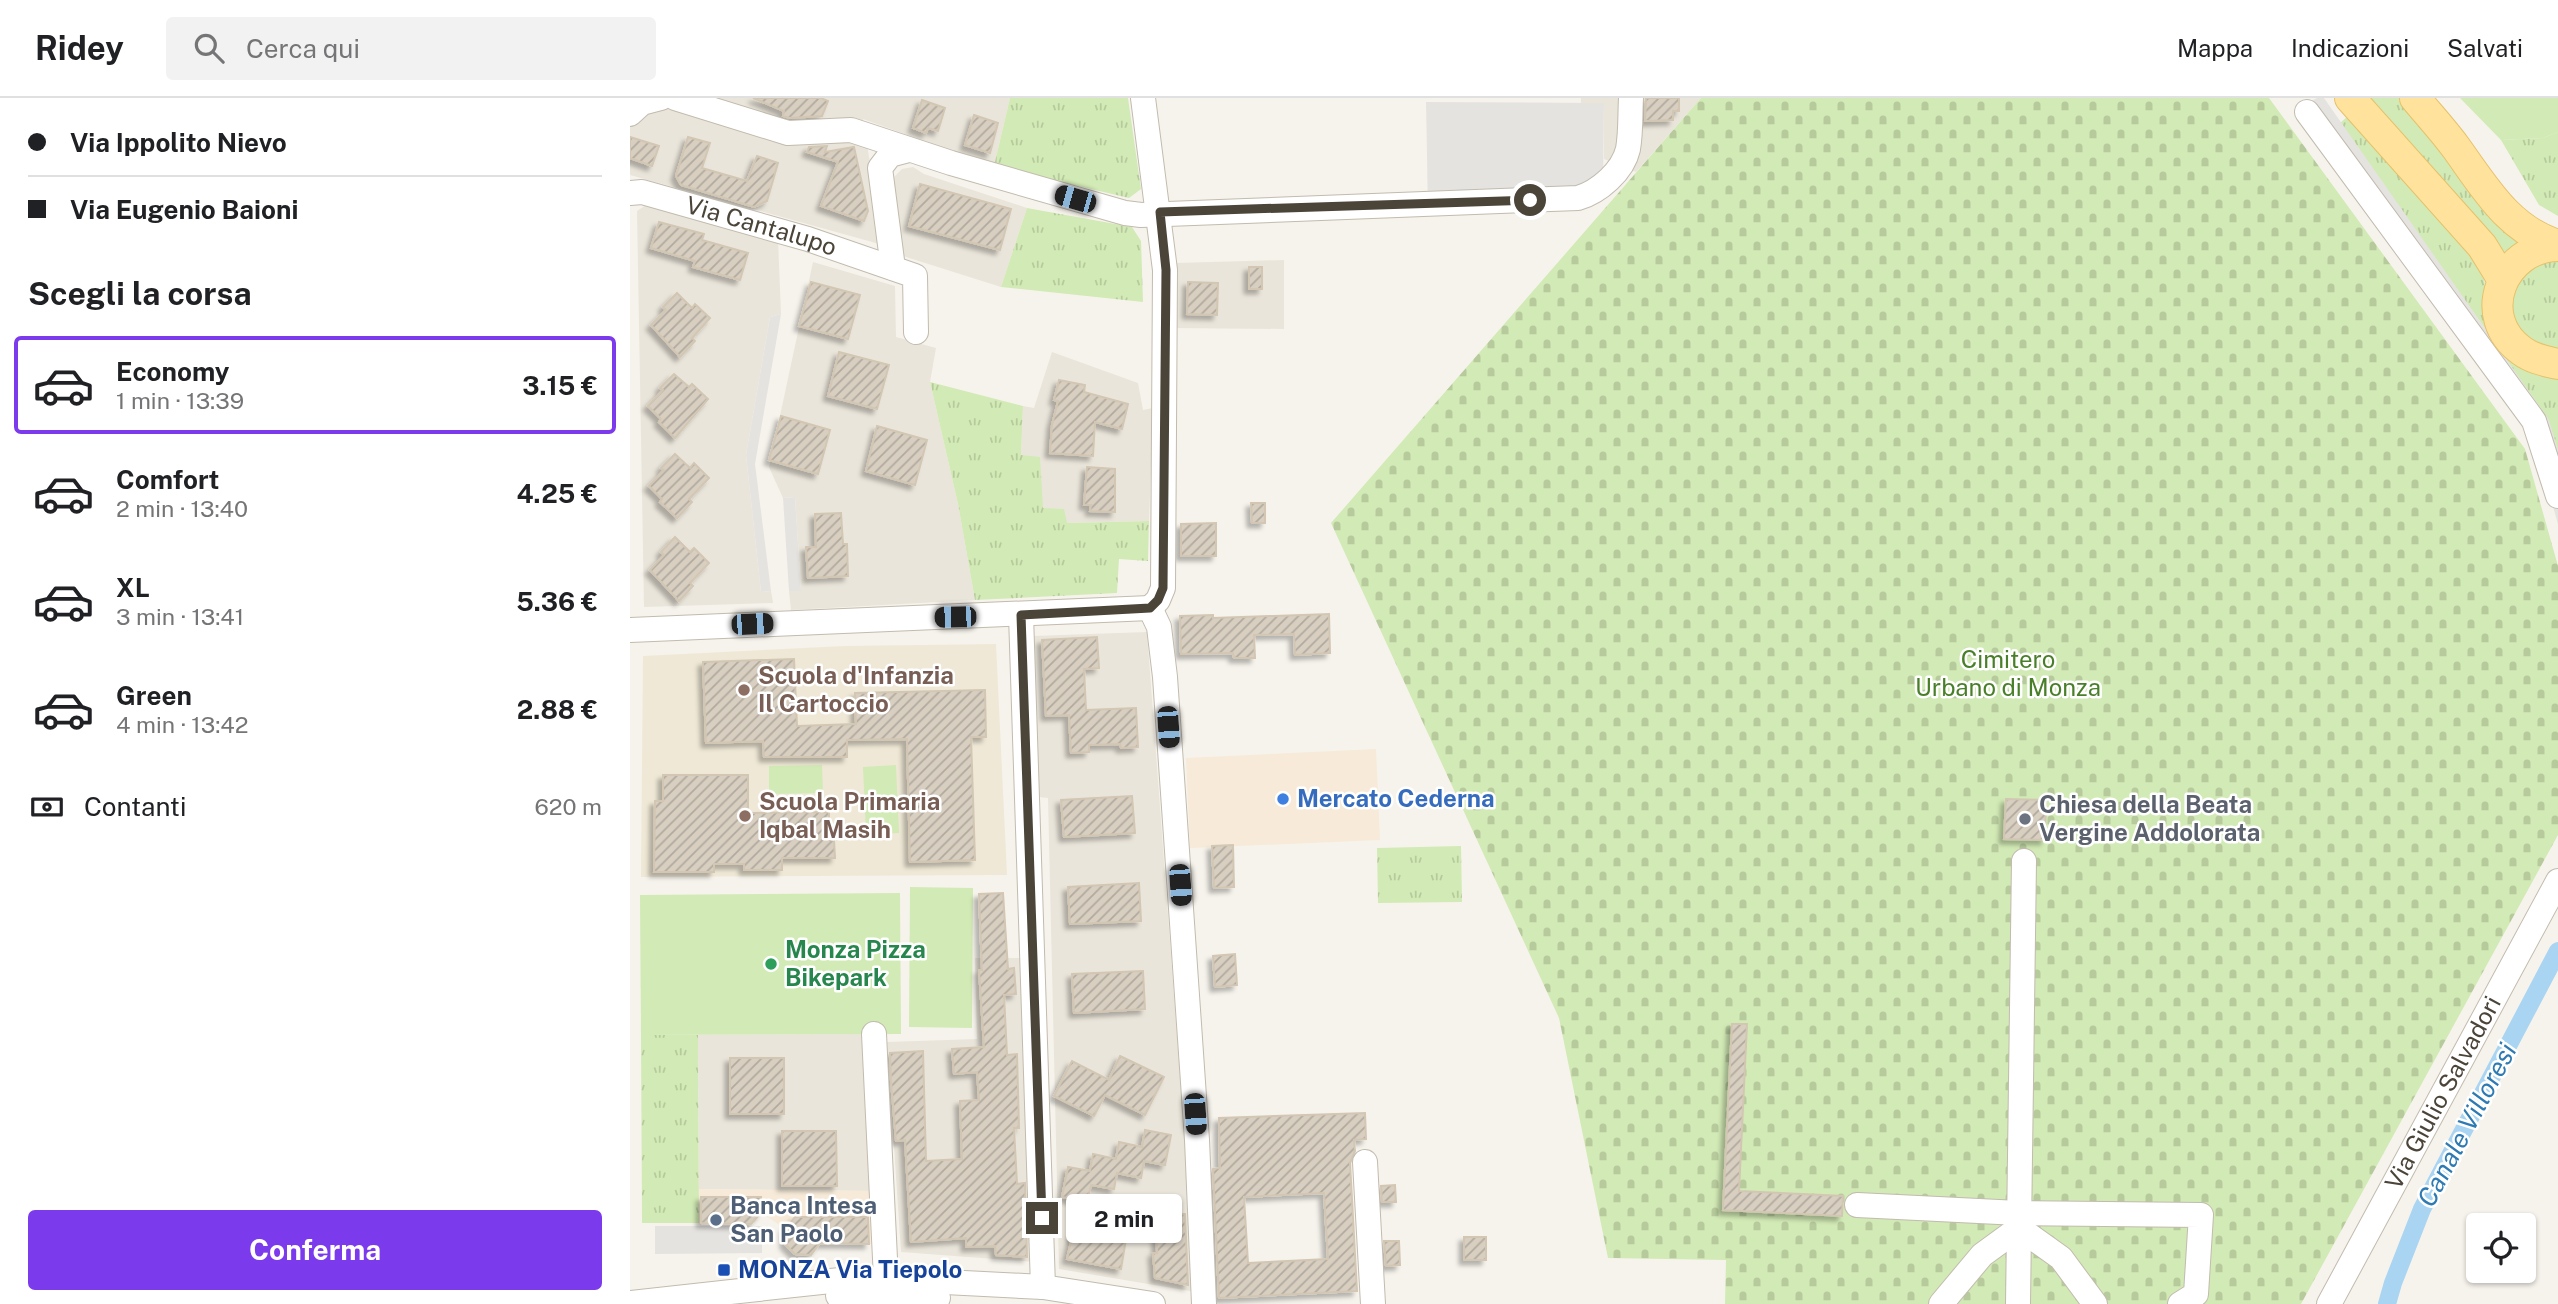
<!DOCTYPE html>
<html lang="it">
<head>
<meta charset="utf-8">
<style>
  body { margin:0; font-family:"Public Sans",sans-serif; background:#f2f2f2; color:#202124; height:100vh; display:flex; flex-direction:column; font-size:26px; white-space:nowrap }
  * { box-sizing:border-box; margin:0 }
  p { font-size:23px; color:#757577 }
  .icon { flex:none; width:38px; height:38px; fill:none; stroke:currentColor; stroke-width:2; stroke-linecap:round; stroke-linejoin:round }
  .map { position:relative; flex:1; overflow:hidden }
  .panel { display:flex; flex-direction:column; background:#fff; width:630px }
  .panel>* { flex:none }
  .top-card { display:grid; align-content:center; height:154px; padding:0 28px; background:#fff }
  .tools { position:absolute; left:1836px; top:1115px; display:grid; gap:14px }
  .tools a { display:grid; place-items:center; width:70px; height:70px; border-radius:7px; background:#fff; box-shadow:0 2px 5px #0004; font-size:35px }
  .end { position:absolute; width:32px; height:32px; margin:-16px; border:9px solid #4b4439; background:#fff; box-shadow:0 0 0 4px #fff }
  .from { border-radius:50% }
  .bubble { position:absolute; height:49px; border-radius:7px; background:#fff; box-shadow:0 2px 5px #0004; font-size:23px; font-weight:700; line-height:49px; text-align:center }
  .car { position:absolute; width:21px; height:42px; margin:-21px -10px; border-radius:9px; box-shadow:0 0 5px 2px #0007; background:linear-gradient(#222 24%,#8ab4d8 0 40%,#222 0 76%,#8ab4d8 0 86%,#222 0) }
  .top-card b { display:flex; align-items:center; gap:24px; height:66px; font-size:26px }
  .top-card b+b { border-top:2px solid #e0e0e0 }
  .top-card i { width:18px; height:18px; background:#202124 }
  ul { padding:0; list-style:none }
  li { display:flex; align-items:center; gap:21px; height:98px; margin:0 14px 10px; padding:0 14px; border:4px solid transparent; border-radius:7px }
  li div { flex:1 }
  li b { display:block; font-size:26px }
  li em { font-style:normal; font-weight:700 }
  li.active { border-color:#7c3aed }
  li>.icon { width:63px; height:63px; stroke-width:1.5 }
  h2 { padding:0 28px; font-size:32px; line-height:84px }
  .pay { display:flex; align-items:center; gap:18px; height:77px; padding:0 28px; font-size:26px }
  .pay p { margin-inline-start:auto }
  .cta { display:flex; gap:14px; margin-top:auto; padding:14px 28px }
  .cta a { flex:1; height:80px; border-radius:7px; background:#7c3aed; color:#fff; font-size:28px; font-weight:700; line-height:80px; text-align:center }
  header { display:flex; align-items:center; gap:42px; box-sizing:border-box; height:98px; padding:0 35px; background:#fff; border-bottom:2px solid #e0e0e0 }
  header strong { font-size:33px }
  nav { display:flex; gap:38px; margin-inline-start:auto; font-size:24px }
  .search { width:490px; height:63px; background:#f2f2f2; display:flex; align-items:center; gap:18px; box-sizing:border-box; padding:0 24px; border-radius:7px; color:#757577; font-size:26px }
  main { display:flex; flex:1; min-height:0 }
  .map>svg:first-child { display:block }
  .residential { fill:#eae5da }
  .commercial { fill:#f7ead8 }
  .education { fill:#efe8d6 }
  .grass { fill:url(#grass-tufts) }
  .cemetery { fill:url(#cemetery-stones) }
  .garden { fill:#d2eab5 }
  .parking { fill:#e5e3e0 }
  .lines { fill:none; stroke-linecap:round; stroke-linejoin:round }
  .canal { stroke:#a9d4f2; stroke-width:18 }
  .building { fill:url(#building-hatch); stroke:#d3c7b4; stroke-width:2; fill-rule:evenodd; filter:url(#shadow) }
  .minor-casing { stroke:#c2bbae; stroke-width:26 }
  .major-casing { stroke:#e6c16a; stroke-width:32 }
  .minor { stroke:#fff; stroke-width:24 }
  .major { stroke:#ffe39c; stroke-width:30 }
  .route { stroke:#4b4439; stroke-width:9 }
  .education-dot { fill:#8d6e63; stroke:#fff; stroke-width:2.5 }
  .shop-dot { fill:#3f7fe0; stroke:#fff; stroke-width:2.5 }
  .worship-dot { fill:#6b7280; stroke:#fff; stroke-width:2.5 }
  .leisure-dot { fill:#2e9e5b; stroke:#fff; stroke-width:2.5 }
  .service-dot { fill:#5c6f8a; stroke:#fff; stroke-width:2.5 }
  .transit-dot { fill:#1a4fb4; stroke:#fff; stroke-width:2.5 }
  .labels { text-anchor:middle; stroke-width:5; stroke-linejoin:round; paint-order:stroke }
  .street-label { font-size:24px; fill:#4b4439; stroke:#fff }
  .park-label { font-size:24px; fill:#4a7f2a; stroke:#fff }
  .education-label { font-size:24px; font-weight:bold; fill:#785e54; stroke:#fff; text-anchor:start }
  .shop-label { font-size:24px; font-weight:bold; fill:#366cbe; stroke:#fff; text-anchor:start }
  .worship-label { font-size:24px; font-weight:bold; fill:#5b616d; stroke:#fff; text-anchor:start }
  .leisure-label { font-size:24px; font-weight:bold; fill:#27864d; stroke:#fff; text-anchor:start }
  .service-label { font-size:24px; font-weight:bold; fill:#4e5e75; stroke:#fff; text-anchor:start }
  .transit-label { font-size:24px; font-weight:bold; fill:#164399; stroke:#fff; text-anchor:start }
  .water-label { font-size:26px; font-style:italic; fill:#2e7ab2; stroke:#fff }
</style>
</head>
<body>
<header>
<strong>Ridey</strong>
<div class="search"><svg class="icon" aria-label="search" viewBox="0 0 24 24"><circle cx="10" cy="10" r="6"/><path d="M15 15l6 6"/></svg>Cerca qui</div>
<nav><a>Mappa</a><a>Indicazioni</a><a>Salvati</a></nav>
</header>
<main>
<section class="panel">
<div class="top-card">
<b><i class="from"></i>Via Ippolito Nievo</b>
<b><i></i>Via Eugenio Baioni</b>
</div>
<h2>Scegli la corsa</h2>
<ul>
<li class="active"><svg class="icon" aria-label="car" viewBox="0 0 24 24"><path d="M5 17H2v-5l4-1 3-4h7l3 4 3 1v5h-3M9 17h6M6 11h13"/><circle cx="7" cy="17" r="2"/><circle cx="17" cy="17" r="2"/></svg><div><b>Economy</b><p>1 min · 13:39</p></div><em>3.15 €</em></li>
<li><svg class="icon" aria-label="car" viewBox="0 0 24 24"><path d="M5 17H2v-5l4-1 3-4h7l3 4 3 1v5h-3M9 17h6M6 11h13"/><circle cx="7" cy="17" r="2"/><circle cx="17" cy="17" r="2"/></svg><div><b>Comfort</b><p>2 min · 13:40</p></div><em>4.25 €</em></li>
<li><svg class="icon" aria-label="car" viewBox="0 0 24 24"><path d="M5 17H2v-5l4-1 3-4h7l3 4 3 1v5h-3M9 17h6M6 11h13"/><circle cx="7" cy="17" r="2"/><circle cx="17" cy="17" r="2"/></svg><div><b>XL</b><p>3 min · 13:41</p></div><em>5.36 €</em></li>
<li><svg class="icon" aria-label="car" viewBox="0 0 24 24"><path d="M5 17H2v-5l4-1 3-4h7l3 4 3 1v5h-3M9 17h6M6 11h13"/><circle cx="7" cy="17" r="2"/><circle cx="17" cy="17" r="2"/></svg><div><b>Green</b><p>4 min · 13:42</p></div><em>2.88 €</em></li>
</ul>
<div class="pay"><svg class="icon" aria-label="cash" viewBox="0 0 24 24"><path d="M3 7h18v10H3z"/><circle cx="12" cy="12" r="2"/></svg>Contanti<p>620 m</p></div>
<div class="cta"><a>Conferma</a></div>
</section>
<div class="map">
<svg width="1928" height="1206" viewBox="0 0 1928 1206">
  <defs>
    <pattern id="grass-tufts" width="24" height="20" patternUnits="userSpaceOnUse" patternTransform="scale(1.75)"><rect width="24" height="20" fill="#d2eab5"/><path d="M3 7l-1-3M5 7V3M7 7l1-3M15 17l-1-3M17 17v-4M19 17l1-3" fill="none" stroke="#b6ca9c"/></pattern>
    <pattern id="cemetery-stones" width="16" height="16" patternUnits="userSpaceOnUse" patternTransform="scale(1.75)"><rect width="16" height="16" fill="#d2eab5"/><path d="M2 7V4a2 2 0 0 1 4 0v3zM10 15v-3a2 2 0 0 1 4 0v3z" fill="#b6ca9c"/></pattern>
    <pattern id="building-hatch" width="6" height="6" patternUnits="userSpaceOnUse" patternTransform="scale(1.75)"><rect width="6" height="6" fill="#d8cfc1"/><path d="M-1 1l2-2M0 6l6-6M5 7l2-2" fill="none" stroke="#b1aa9e"/></pattern>
    <filter id="shadow"><feDropShadow dx="-4.5" dy="4.5" stdDeviation="2" flood-color="#0004"/></filter>
  </defs>
  <rect width="100%" height="100%" fill="#f6f3ec"/>
  <!-- residential -->
  <g class="residential">
    <polygon points="0,0 380,0 364,68 233,21 253,147 0,77"/>
    <polygon points="951,0 1071,0 1006,74 974,61 974,5 951,5"/>
    <polygon points="283,69 294,76 397,110 371,189 273,158 262,81 272,71"/>
    <polygon points="19,105 148,141 151,216 140,219 116,357 131,494 141,493 143,505 14,509 7,113"/>
    <polygon points="654,162 654,231 543,230 545,165"/>
    <polygon points="183,164 265,188 266,239 306,250 300,284 328,406 345,502 161,512 159,493 171,492 165,399 153,400 139,369"/>
    <polygon points="422,254 508,285 513,312 523,310 519,423 436,425 412,410 391,358 393,308 404,310"/>
    <polygon points="517,534 566,1194 429,1171 418,700 408,699 403,538"/>
    <polygon points="345,860 391,860 405,1164 271,1154 257,944 347,941"/>
    <polygon points="235,936 242,1093 69,1091 68,937"/>
  </g>
  <!-- commercial -->
  <g class="commercial">
    <polygon points="746,651 750,742 560,750 556,660"/>
    <polygon points="69,1091 242,1093 241,1146 190,1145 181,1157 166,1156 155,1146 155,1131 132,1115 121,1126 69,1125"/>
  </g>
  <!-- education -->
  <polygon class="education" points="366,546 377,777 11,779 13,558 215,548"/>
  <!-- grass -->
  <g class="grass">
    <polygon points="380,0 498,0 511,91 499,100 364,68"/>
    <polygon points="1731,0 1772,0 1892,145 1873,161"/>
    <polygon points="1717,19 1840,151 1854,178 1856,199 1928,280 1928,360 1874,257 1709,26"/>
    <polygon points="1928,34 1928,118 1909,107 1871,42 1913,40"/>
    <polygon points="397,110 502,129 511,143 513,204 371,189"/>
    <path d="M1928,160V253C1916,249 1903,246 1894,236C1875,216 1881,185 1902,168C1908,163 1920,162 1928,160Z"/>
    <polygon points="300,284 393,308 391,357 410,359 413,410 434,411 437,425 519,423 518,463 489,461 487,495 345,502 328,406"/>
    <polygon points="831,748 832,804 748,805 747,750"/>
    <polygon points="11,937 68,937 69,1125 12,1125"/>
  </g>
  <!-- cemetery -->
  <polygon class="cemetery" points="1071,0 1639,0 1895,351 1928,468 1928,737 1671,1206 1095,1206 1096,1162 978,1160 929,920 701,425"/>
  <!-- garden -->
  <g class="garden">
    <polygon points="1830,0 1928,0 1928,34 1913,40 1871,42"/>
    <polygon points="192,667 193,695 139,696 139,668"/>
    <polygon points="266,667 269,735 236,736 233,669"/>
    <polygon points="280,789 343,790 342,930 279,929"/>
    <polygon points="270,795 271,936 11,937 10,797"/>
  </g>
  <!-- parking -->
  <g class="parking">
    <polygon points="1687,0 1694,0 1919,322 1928,352 1928,426 1904,343 1667,11"/>
    <polygon points="796,4 974,5 973,90 798,115"/>
    <polygon points="151,216 125,366 141,493 131,494 116,357 140,219"/>
    <polygon points="165,399 171,493 159,493 153,400"/>
    <polygon points="25,1128 132,1128 132,1155 25,1156"/>
  </g>
  <g class="lines">
    <!-- canal -->
    <polyline class="canal" points="1757,1206 1763,1185 1792,1111 1928,853"/>
  </g>
  <!-- building -->
  <g class="building">
    <polygon points="123,0 191,0 198,3 192,18 160,20 153,18 154,13"/>
    <polygon points="1016,0 1049,0 1049,13 1043,13 1043,22 1015,23"/>
    <polygon points="292,2 315,10 308,33 298,30 296,35 283,30"/>
    <polygon points="344,17 368,25 360,55 335,47"/>
    <polygon points="0,39 29,48 22,68 0,60"/>
    <polygon points="58,39 80,45 72,70 117,83 127,58 148,65 137,103 124,109 51,87 46,78"/>
    <polygon points="197,48 195,54 224,49 238,113 234,123 191,108 208,64 177,54 179,49"/>
    <polygon points="290,86 381,111 370,152 279,128"/>
    <polygon points="29,124 74,136 72,142 118,155 110,182 63,169 65,163 21,150"/>
    <rect x="619" y="169" width="13" height="22"/>
    <polygon points="181,184 230,197 218,241 169,228"/>
    <polygon points="558,184 588,185 587,217 557,216"/>
    <polygon points="47,195 62,210 65,206 80,220 62,240 65,243 50,259 21,227 36,212 33,209"/>
    <polygon points="209,254 259,267 247,311 198,298"/>
    <polygon points="44,276 59,289 62,286 78,301 45,340 29,324 31,321 18,308 33,292 30,290"/>
    <polygon points="429,282 455,287 454,294 498,306 492,331 465,324 463,358 420,355 422,327 428,303 424,302"/>
    <polygon points="151,318 200,332 188,376 139,362"/>
    <polygon points="247,328 297,342 285,387 236,373"/>
    <polygon points="45,356 60,370 64,365 79,380 59,401 62,404 47,420 30,404 32,401 19,388 34,372 31,370"/>
    <polygon points="457,369 485,371 485,414 460,413 461,407 454,407"/>
    <polygon points="621,405 635,405 635,425 622,425"/>
    <polygon points="211,415 213,446 217,446 218,478 178,480 176,449 186,449 185,416"/>
    <polygon points="586,425 586,458 551,458 551,426"/>
    <polygon points="45,439 60,454 64,450 79,465 60,485 63,488 49,503 20,472 34,457 31,454"/>
    <polygon points="699,516 700,555 665,557 664,536 624,537 625,560 604,560 603,555 551,556 550,518 583,517 583,520"/>
    <polygon points="467,539 469,570 454,571 456,612 506,610 508,649 491,650 490,646 459,647 459,654 441,655 439,617 416,618 412,542"/>
    <polygon points="164,561 167,628 226,626 225,595 355,592 356,639 341,639 345,762 280,764 277,641 217,642 217,659 134,659 133,643 76,645 73,564"/>
    <polygon points="33,677 118,677 118,715 199,714 199,742 204,742 205,760 152,760 152,772 114,772 114,766 84,766 84,774 24,774 25,703 33,703"/>
    <polygon points="502,698 505,735 434,739 431,702"/>
    <polygon points="1376,701 1416,702 1415,742 1374,741"/>
    <polygon points="603,747 604,789 584,790 582,748"/>
    <polygon points="509,785 511,823 440,826 438,789"/>
    <polygon points="373,795 378,871 384,870 386,896 374,897 377,957 387,956 389,1030 384,1030 387,1086 395,1085 397,1159 366,1157 365,1148 336,1149 336,1140 281,1144 275,1042 266,1043 261,983 260,955 293,953 296,1063 332,1061 330,1003 349,1002 347,974 324,976 322,951 354,949 349,872 352,872 349,796"/>
    <polygon points="605,856 607,887 585,889 583,858"/>
    <polygon points="513,873 515,911 444,915 442,876"/>
    <polygon points="1102,926 1117,926 1109,1093 1213,1098 1212,1118 1093,1112"/>
    <polygon points="490,958 534,979 515,1017 475,997 464,1018 424,998 442,963 479,982"/>
    <rect x="100" y="960" width="54" height="56"/>
    <path d="M735,1015L736,1041L724,1042L725,1053L720,1065L727,1193L589,1200L583,1071L590,1070L589,1020ZM694,1095L698,1161L618,1165L614,1099Z"/>
    <polygon points="515,1032 541,1037 535,1067 514,1063 511,1080 487,1075 484,1091 461,1087 457,1104 432,1099 438,1069 460,1073 463,1056 486,1061 489,1044 512,1049"/>
    <polygon points="152,1033 206,1033 207,1088 152,1088"/>
    <polygon points="765,1087 766,1104 752,1104 751,1088"/>
    <polygon points="71,1099 131,1099 131,1115 121,1126 71,1125"/>
    <polygon points="555,1116 558,1187 525,1180 523,1155 527,1155 526,1117"/>
    <polygon points="165,1119 238,1119 239,1146 190,1145 181,1157 165,1156 155,1146 155,1131"/>
    <polygon points="468,1131 497,1135 491,1171 437,1161 443,1135 465,1139"/>
    <rect x="834" y="1139" width="22" height="23"/>
    <polygon points="754,1143 769,1143 770,1167 756,1168"/>
  </g>
  <g class="lines">
    <!-- minor casing -->
    <g class="minor-casing">
      <g id="minor">
        <path d="M45,0L158,35L221,32L321,65L495,115L511,117L948,100C969,94 993,73 998,51C1001,34 1000,17 1001,0"/>
        <polyline points="513,0 535,172 533,490 528,502 520,510"/>
        <polyline points="1677,14 1904,323 1928,398"/>
        <polyline points="0,16 12,5 31,0"/>
        <path id="s1" d="M0,95L12,94L178,141L285,178L286,234"/>
        <polyline points="263,170 250,70 260,57 279,52"/>
        <polyline points="520,510 529,529 535,579 567,1042 574,1206"/>
        <polyline points="391,517 413,1189"/>
        <polyline points="0,532 520,510"/>
        <polyline points="244,936 256,1181"/>
        <polyline points="735,1064 743,1206"/>
        <polyline points="1227,1107 1389,1115 1571,1117 1566,1196 1550,1206"/>
        <polyline points="208,1198 308,1200"/>
        <polyline points="0,1205 210,1182 256,1181 413,1189 523,1206"/>
        <polyline points="1311,1206 1352,1157 1389,1130 1431,1160 1465,1206"/>
        <polyline points="1388,1206 1394,763"/>
        <path id="s2" d="M1699,1206L1928,783"/>
      </g>
    </g>
    <!-- major casing -->
    <g class="major-casing">
      <g id="major">
        <polyline points="1720,0 1852,148 1873,182"/>
        <path d="M1785,0C1799,17 1814,33 1827,51C1855,90 1879,132 1928,147"/>
        <path d="M1928,148C1872,149 1844,219 1892,253C1903,261 1915,263 1928,266"/>
      </g>
    </g>
    <!-- minor -->
    <use href="#minor" class="minor"/>
    <!-- major -->
    <use href="#major" class="major"/>
  </g>
  <g class="lines">
    <!-- route -->
    <polyline class="route" points="412,1120 391,517 520,510 528,502 533,490 536,172 530,114 900,102"/>
  </g>
  <!-- markers -->
  <g class="education-dot">
    <circle cx="114" cy="592" r="7"/>
    <circle cx="115" cy="718" r="7"/>
  </g>
  <circle class="shop-dot" cx="653" cy="701" r="7"/>
  <circle class="worship-dot" cx="1395" cy="721" r="7"/>
  <circle class="leisure-dot" cx="141" cy="866" r="7"/>
  <circle class="service-dot" cx="86" cy="1122" r="7"/>
  <rect class="transit-dot" x="87" y="1165" width="14" height="14" rx="3.5"/>
  <g class="labels">
    <!-- street labels -->
    <g class="street-label">
      <text dy="8" stroke="none"><textPath href="#s1" startOffset="136">Via Cantalupo</textPath></text>
      <text dy="8" stroke="none"><textPath href="#s2" startOffset="240">Via Giulio Salvadori</textPath></text>
    </g>
    <!-- park labels -->
    <g class="park-label">
      <text x="1378" y="570">Cimitero<tspan x="1378" dy="28">Urbano di Monza</tspan></text>
    </g>
    <!-- education labels -->
    <g class="education-label">
      <text x="128" y="586">Scuola d'Infanzia<tspan x="128" dy="28">Il Cartoccio</tspan></text>
      <text x="129" y="712">Scuola Primaria<tspan x="129" dy="28">Iqbal Masih</tspan></text>
    </g>
    <!-- shop labels -->
    <g class="shop-label">
      <text x="667" y="709">Mercato Cederna</text>
    </g>
    <!-- worship labels -->
    <g class="worship-label">
      <text x="1409" y="715">Chiesa della Beata<tspan x="1409" dy="28">Vergine Addolorata</tspan></text>
    </g>
    <!-- leisure labels -->
    <g class="leisure-label">
      <text x="155" y="860">Monza Pizza<tspan x="155" dy="28">Bikepark</tspan></text>
    </g>
    <!-- service labels -->
    <g class="service-label">
      <text x="100" y="1116">Banca Intesa<tspan x="100" dy="28">San Paolo</tspan></text>
    </g>
    <!-- transit labels -->
    <g class="transit-label">
      <text x="108" y="1180">MONZA Via Tiepolo</text>
    </g>
    <!-- water labels -->
    <g class="water-label">
      <text transform="translate(1837 1027) rotate(-62)" y="9">Canale Villoresi</text>
    </g>
  </g>
</svg>
<div class="tools">
<a><svg class="icon" aria-label="locate" viewBox="0 0 24 24"><circle cx="12" cy="12" r="6"/><path d="M12 2v4M12 18v4M2 12h4M18 12h4"/></svg></a>
</div>
<i class="end from" style="left:900px;top:102px"></i>
<i class="end" style="left:412px;top:1120px"></i>
<div class="bubble" style="left:436px;top:1096px;width:116px">2 min</div>
<i class="car" style="left:445px;top:101px;rotate:286deg"></i>
<i class="car" style="left:325px;top:519px;rotate:269deg"></i>
<i class="car" style="left:122px;top:526px;rotate:88deg"></i>
<i class="car" style="left:538px;top:629px;rotate:176deg"></i>
<i class="car" style="left:550px;top:787px;rotate:176deg"></i>
<i class="car" style="left:565px;top:1016px;rotate:176deg"></i>
</div>
</main>
</body>
</html>
